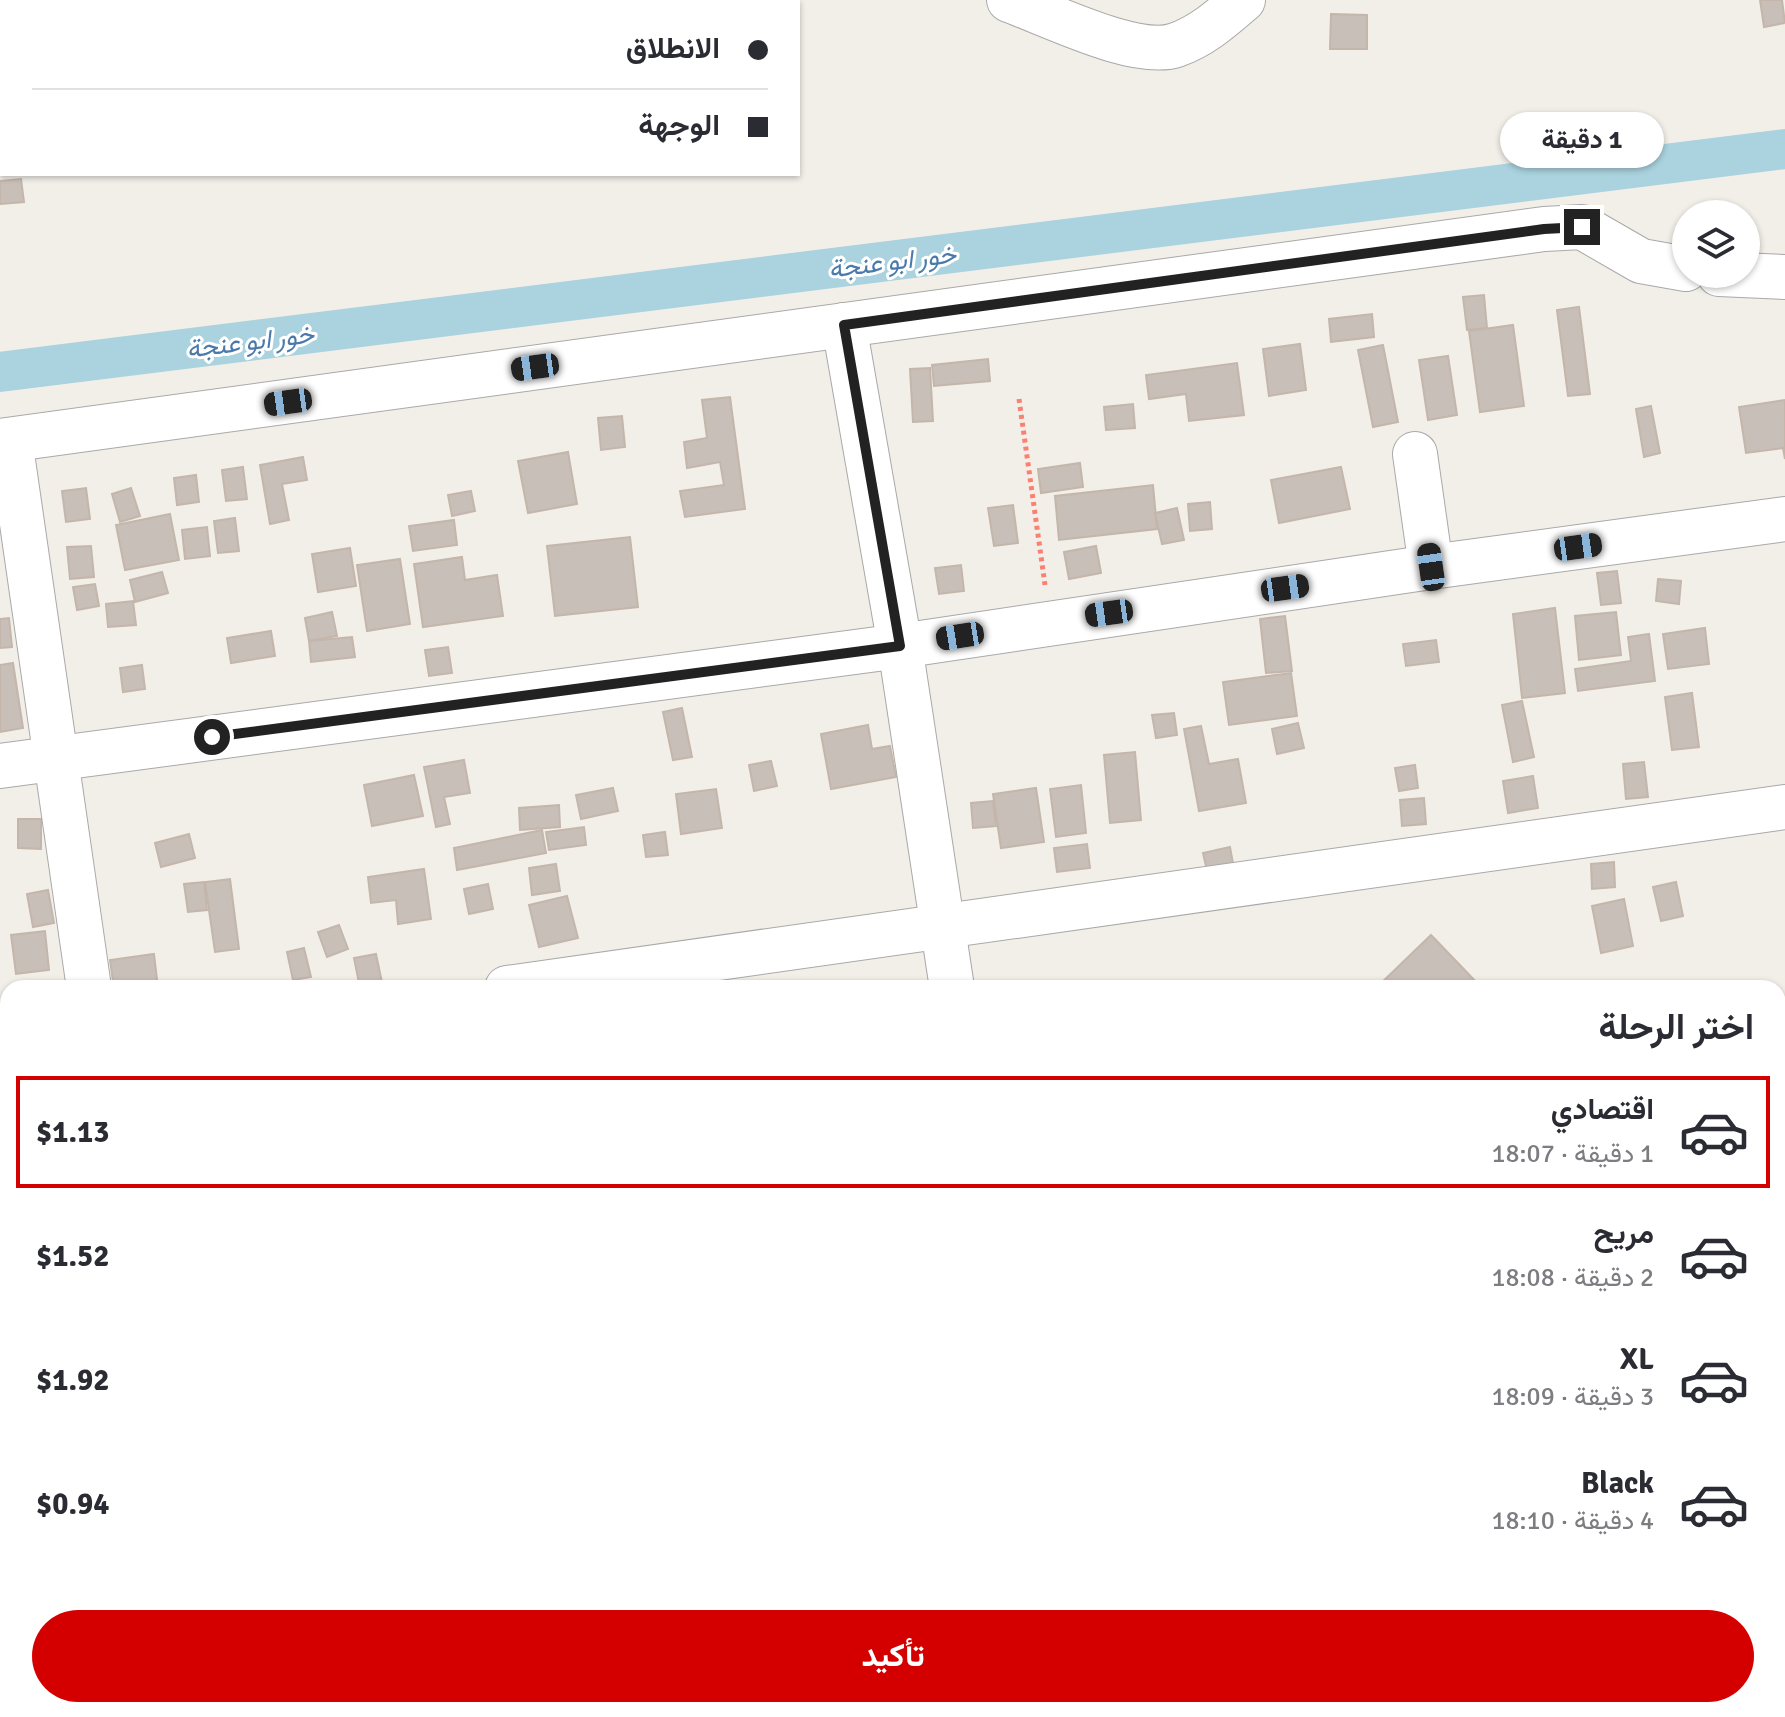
<!DOCTYPE html>
<html lang="ar">
<head>
<meta charset="utf-8">
<style>
  body { margin:0; font-family:Signika,Vazirmatn,sans-serif; background:#f7f7f7; color:#2b2b33; direction:rtl; height:100vh; display:flex; flex-direction:column; font-size:30px; white-space:nowrap }
  * { box-sizing:border-box; margin:0 }
  p { font-size:26px; color:#7c7c81 }
  .icon { flex:none; width:44px; height:44px; fill:none; stroke:currentColor; stroke-width:2; stroke-linecap:round; stroke-linejoin:round }
  .map { position:relative; flex:1; overflow:hidden; direction:ltr }
  .details { position:absolute; left:0px; top:980px; width:1786px; height:738px; display:flex; flex-direction:column; background:#fff; border-radius:24px 24px 0 0; box-shadow:0 2px 6px #0004; direction:rtl }
  .details>* { flex:none }
  .top-card { position:absolute; left:0px; top:0px; width:800px; height:176px; box-shadow:0 2px 6px #0004; direction:rtl; display:grid; align-content:center; height:176px; padding:0 32px; background:#fff }
  .tools { position:absolute; left:1672px; top:200px; display:grid; gap:16px }
  .tools a { display:grid; place-items:center; width:88px; height:88px; border-radius:50%; background:#fff; box-shadow:0 2px 6px #0004; font-size:40px }
  .end { position:absolute; width:36px; height:36px; margin:-18px; border:10px solid #222; background:#fff; box-shadow:0 0 0 4px #fff }
  .from { border-radius:50% }
  .bubble { position:absolute; height:56px; border-radius:28px; background:#fff; box-shadow:0 2px 6px #0004; font-size:26px; font-weight:700; line-height:56px; text-align:center; direction:rtl }
  .car { position:absolute; width:24px; height:48px; margin:-24px -12px; border-radius:10px; box-shadow:0 0 6px 2px #0007; background:linear-gradient(#222 24%,#8ab4d8 0 40%,#222 0 76%,#8ab4d8 0 86%,#222 0) }
  .top-card b { display:flex; align-items:center; gap:28px; height:76px; font-size:30px }
  .top-card b+b { border-top:2px solid #e1e1e2 }
  .top-card i { width:20px; height:20px; background:#2b2b33 }
  ul { padding:0; list-style:none }
  li { display:flex; align-items:center; gap:24px; height:112px; margin:0 16px 12px; padding:0 16px; border:4px solid transparent; border-radius:0px }
  li div { flex:1 }
  li b { display:block; font-size:30px }
  li em { font-style:normal; font-weight:700 }
  li.active { border-color:#d40000 }
  li>.icon { width:72px; height:72px; stroke-width:1.5 }
  h2 { padding:0 32px; font-size:36px; line-height:96px }
  .cta { display:flex; gap:16px; margin-top:auto; padding:16px 32px }
  .cta a { flex:1; height:92px; border-radius:48px; background:#d40000; color:#fff; font-size:32px; font-weight:700; line-height:92px; text-align:center }
  .map>svg:first-child { display:block }
  .lines { fill:none; stroke-linecap:round; stroke-linejoin:round }
  .canal { stroke:#aad3df; stroke-width:40 }
  .building { fill:#c7bfb8; stroke:#c4b6ab; stroke-width:2 }
  .minor-casing { stroke:#a9a9a9; stroke-width:46 }
  .path { stroke:#fa8072; stroke-width:5; stroke-dasharray:4 4; stroke-linecap:butt }
  .minor { stroke:#fff; stroke-width:44 }
  .route { stroke:#222; stroke-width:10 }
  .labels { text-anchor:middle; stroke-width:6; stroke-linejoin:round; paint-order:stroke }
  .water-label { font-size:26px; font-style:italic; fill:#4a7aab; stroke:#fff }
</style>
</head>
<body>
<div class="map">
<svg width="1785" height="1717" viewBox="0 0 1785 1717">
  <rect width="100%" height="100%" fill="#f2efe9"/>
  <g class="lines">
    <!-- canal -->
    <polyline class="canal" points="0,372 1785,149"/>
  </g>
  <!-- building -->
  <g class="building">
    <polygon points="1760,0 1782,0 1785,23 1764,27"/>
    <polygon points="1331,14 1367,15 1367,49 1330,49"/>
    <polygon points="21,179 24,202 0,204 0,181"/>
    <polygon points="1484,295 1487,328 1467,330 1463,297"/>
    <polygon points="1579,307 1590,394 1568,396 1557,310"/>
    <polygon points="1372,314 1374,337 1331,342 1329,319"/>
    <polygon points="1513,325 1524,406 1480,412 1469,331"/>
    <polygon points="1300,344 1306,390 1269,396 1263,349"/>
    <polygon points="1383,345 1398,422 1373,427 1358,350"/>
    <polygon points="1448,356 1457,415 1428,420 1419,360"/>
    <polygon points="988,359 990,381 934,386 932,365"/>
    <polygon points="1237,363 1244,415 1189,421 1186,394 1149,399 1146,375"/>
    <polygon points="930,368 933,421 913,422 910,369"/>
    <polygon points="730,397 745,509 685,517 680,491 724,485 720,462 687,468 684,442 707,438 702,400"/>
    <polygon points="1785,400 1785,459 1783,448 1746,453 1739,407"/>
    <polygon points="1133,404 1135,428 1106,430 1104,407"/>
    <polygon points="1651,406 1660,453 1644,457 1636,409"/>
    <polygon points="622,416 625,447 601,450 598,418"/>
    <polygon points="568,452 577,504 528,513 518,461"/>
    <polygon points="303,457 307,480 282,484 289,520 270,524 260,465"/>
    <polygon points="1080,463 1083,487 1041,493 1038,469"/>
    <polygon points="243,467 247,499 226,501 222,470"/>
    <polygon points="1341,467 1350,509 1279,523 1271,480"/>
    <polygon points="196,475 199,502 177,505 174,478"/>
    <polygon points="1153,485 1157,529 1059,540 1055,496"/>
    <polygon points="86,488 90,519 66,522 62,491"/>
    <polygon points="131,488 140,516 120,522 112,494"/>
    <polygon points="471,491 475,511 452,516 448,495"/>
    <polygon points="1210,502 1212,529 1190,531 1188,504"/>
    <polygon points="1013,505 1018,543 994,546 988,508"/>
    <polygon points="1177,508 1184,540 1162,544 1155,513"/>
    <polygon points="170,514 179,560 125,570 116,525"/>
    <polygon points="235,518 239,551 218,553 214,521"/>
    <polygon points="454,520 457,545 413,551 409,526"/>
    <polygon points="207,527 210,556 185,559 182,530"/>
    <polygon points="630,537 638,607 555,616 547,546"/>
    <polygon points="91,546 94,577 70,579 67,547"/>
    <polygon points="1096,546 1101,573 1069,579 1064,552"/>
    <polygon points="350,548 356,586 318,592 312,554"/>
    <polygon points="462,557 465,580 497,575 503,616 423,627 414,564"/>
    <polygon points="400,559 410,624 367,631 357,565"/>
    <polygon points="961,565 964,591 939,594 935,568"/>
    <polygon points="1617,571 1621,603 1601,605 1597,573"/>
    <polygon points="162,572 168,593 135,602 130,580"/>
    <polygon points="1658,579 1681,581 1679,604 1656,601"/>
    <polygon points="95,584 99,606 77,610 73,587"/>
    <polygon points="133,601 136,625 108,627 106,604"/>
    <polygon points="1555,608 1565,693 1522,698 1513,614"/>
    <polygon points="332,612 337,636 309,641 305,618"/>
    <polygon points="1616,612 1621,655 1579,660 1575,616"/>
    <polygon points="1285,616 1292,671 1266,673 1260,619"/>
    <polygon points="9,618 12,647 0,648 0,619"/>
    <polygon points="1705,628 1709,664 1668,669 1663,634"/>
    <polygon points="271,631 275,656 231,663 227,638"/>
    <polygon points="1649,634 1655,681 1578,691 1575,669 1631,661 1628,637"/>
    <polygon points="352,637 355,657 311,662 309,641"/>
    <polygon points="1436,640 1439,662 1406,666 1403,644"/>
    <polygon points="448,647 452,673 429,676 425,650"/>
    <polygon points="13,663 23,728 0,732 0,665"/>
    <polygon points="142,665 145,689 123,692 120,668"/>
    <polygon points="1291,673 1297,716 1229,725 1223,682"/>
    <polygon points="1692,693 1699,747 1672,750 1665,697"/>
    <polygon points="1522,701 1534,757 1513,762 1502,705"/>
    <polygon points="682,708 692,757 673,760 663,712"/>
    <polygon points="1174,713 1177,735 1156,738 1152,715"/>
    <polygon points="1298,723 1304,748 1277,754 1272,729"/>
    <polygon points="868,725 872,749 890,746 896,777 831,789 821,734"/>
    <polygon points="1201,726 1209,764 1238,759 1246,803 1199,811 1184,729"/>
    <polygon points="1135,752 1141,820 1110,823 1104,755"/>
    <polygon points="464,760 470,793 444,797 450,824 436,827 424,767"/>
    <polygon points="771,761 777,786 754,791 749,765"/>
    <polygon points="1644,762 1648,797 1626,799 1623,764"/>
    <polygon points="1415,765 1418,788 1399,791 1395,768"/>
    <polygon points="414,775 423,816 372,826 364,785"/>
    <polygon points="1533,776 1538,808 1508,813 1503,781"/>
    <polygon points="1081,785 1086,833 1056,837 1050,789"/>
    <polygon points="613,788 618,811 581,819 576,795"/>
    <polygon points="1036,788 1044,842 1001,848 993,794"/>
    <polygon points="716,789 722,828 681,834 676,794"/>
    <polygon points="1424,798 1426,824 1402,826 1400,800"/>
    <polygon points="993,801 996,826 973,828 971,803"/>
    <polygon points="559,805 560,827 520,830 519,808"/>
    <polygon points="18,819 41,819 41,849 18,848"/>
    <polygon points="584,827 586,845 549,850 546,832"/>
    <polygon points="542,830 546,853 457,870 454,848"/>
    <polygon points="665,832 668,855 646,857 643,835"/>
    <polygon points="189,834 195,858 161,867 155,843"/>
    <polygon points="1087,844 1090,868 1057,872 1054,848"/>
    <polygon points="1230,847 1234,869 1208,875 1203,853"/>
    <polygon points="1614,862 1615,887 1592,889 1591,864"/>
    <polygon points="556,864 560,891 532,895 529,868"/>
    <polygon points="424,869 431,919 398,924 396,900 371,903 368,877"/>
    <polygon points="230,879 239,949 215,952 205,882"/>
    <polygon points="204,882 207,910 188,912 184,884"/>
    <polygon points="1676,882 1683,916 1661,921 1653,887"/>
    <polygon points="488,884 493,909 469,914 464,889"/>
    <polygon points="48,890 54,923 33,927 27,894"/>
    <polygon points="567,896 578,938 539,947 529,905"/>
    <polygon points="1624,899 1633,946 1601,953 1592,906"/>
    <polygon points="339,925 348,949 327,957 318,932"/>
    <polygon points="45,931 49,970 16,974 11,935"/>
    <polygon points="1431,935 1482,988 1376,988"/>
    <polygon points="304,948 311,977 293,980 287,952"/>
    <polygon points="154,954 158,988 114,988 110,960"/>
    <polygon points="376,954 383,987 360,988 354,958"/>
    <polygon points="1785,1118 1785,1215 1778,1217 1778,1119"/>
    <polygon points="8,1141 8,1179 0,1180 0,1143"/>
    <polygon points="8,1181 8,1205 5,1206 0,1183"/>
    <polygon points="8,1209 8,1230 0,1231 0,1210"/>
    <polygon points="1785,1243 1785,1273 1778,1274 1778,1245"/>
    <polygon points="1785,1276 1785,1325 1778,1325 1778,1277"/>
    <polygon points="1785,1541 1785,1567 1778,1568 1778,1542"/>
    <polygon points="8,1586 8,1631 0,1632 0,1587"/>
    <polygon points="717,1710 801,1710 802,1713 786,1717 719,1717"/>
    <polygon points="887,1710 908,1710 909,1717 887,1717"/>
    <polygon points="927,1710 1034,1710 1035,1717 928,1717"/>
  </g>
  <g class="lines">
    <!-- minor casing -->
    <g class="minor-casing">
      <g id="minor">
        <path d="M1009,0C1048,14 1137,59 1176,45C1202,36 1222,18 1243,0"/>
        <polyline points="319,2 336,0"/>
        <polyline points="0,54 2,54"/>
        <polyline points="1719,274 1785,277"/>
        <polyline points="844,325 900,646 952,988"/>
        <polyline points="10,440 89,988"/>
        <polyline points="0,441 1544,229 1582,227 1641,261 1686,269"/>
        <polyline points="1415,454 1431,567"/>
        <polyline points="0,766 900,646 1431,567 1785,519"/>
        <polyline points="507,988 1785,807"/>
        <polyline points="0,1062 8,1061"/>
        <polyline points="1778,1102 1785,1101"/>
        <polyline points="0,1360 8,1359"/>
        <polyline points="1778,1406 1785,1405"/>
        <polyline points="197,1710 198,1717"/>
        <polyline points="1062,1710 1063,1717"/>
        <polyline points="1765,1710 1785,1712"/>
        <polyline points="0,1714 31,1710"/>
      </g>
    </g>
    <!-- path -->
    <polyline class="path" points="1019,399 1045,585"/>
    <!-- minor -->
    <use href="#minor" class="minor"/>
  </g>
  <g class="lines">
    <!-- route -->
    <polyline class="route" points="212,737 900,646 844,325 1544,229 1582,227"/>
  </g>
  <g class="labels">
    <!-- water labels -->
    <g class="water-label">
      <text transform="translate(892 261) rotate(-7)" y="9">خور ابو عنجة</text>
      <text transform="translate(250 341) rotate(-7)" y="9">خور ابو عنجة</text>
    </g>
  </g>
</svg>
<div class="tools">
<a><svg class="icon" aria-label="layers" viewBox="0 0 24 24"><path d="M12 4l9 5-9 5-9-5zM3 14l9 5 9-5"/></svg></a>
</div>
<i class="end from" style="left:212px;top:737px"></i>
<i class="end" style="left:1582px;top:227px"></i>
<div class="bubble" style="left:1500px;top:112px;width:164px">1 دقيقة</div>
<i class="car" style="left:535px;top:367px;rotate:262deg"></i>
<i class="car" style="left:288px;top:402px;rotate:262deg"></i>
<i class="car" style="left:1578px;top:547px;rotate:82deg"></i>
<i class="car" style="left:1431px;top:567px;rotate:352deg"></i>
<i class="car" style="left:1285px;top:588px;rotate:82deg"></i>
<i class="car" style="left:1109px;top:613px;rotate:262deg"></i>
<i class="car" style="left:960px;top:636px;rotate:261deg"></i>
<div class="top-card">
<b><i class="from"></i>الانطلاق</b>
<b><i></i>الوجهة</b>
</div>
<section class="details">
<h2>اختر الرحلة</h2>
<ul>
<li class="active"><svg class="icon" aria-label="car" viewBox="0 0 24 24"><path d="M5 17H2v-5l4-1 3-4h7l3 4 3 1v5h-3M9 17h6M6 11h13"/><circle cx="7" cy="17" r="2"/><circle cx="17" cy="17" r="2"/></svg><div><b>اقتصادي</b><p>1 دقيقة · 18:07</p></div><em>$1.13</em></li>
<li><svg class="icon" aria-label="car" viewBox="0 0 24 24"><path d="M5 17H2v-5l4-1 3-4h7l3 4 3 1v5h-3M9 17h6M6 11h13"/><circle cx="7" cy="17" r="2"/><circle cx="17" cy="17" r="2"/></svg><div><b>مريح</b><p>2 دقيقة · 18:08</p></div><em>$1.52</em></li>
<li><svg class="icon" aria-label="car" viewBox="0 0 24 24"><path d="M5 17H2v-5l4-1 3-4h7l3 4 3 1v5h-3M9 17h6M6 11h13"/><circle cx="7" cy="17" r="2"/><circle cx="17" cy="17" r="2"/></svg><div><b>XL</b><p>3 دقيقة · 18:09</p></div><em>$1.92</em></li>
<li><svg class="icon" aria-label="car" viewBox="0 0 24 24"><path d="M5 17H2v-5l4-1 3-4h7l3 4 3 1v5h-3M9 17h6M6 11h13"/><circle cx="7" cy="17" r="2"/><circle cx="17" cy="17" r="2"/></svg><div><b>Black</b><p>4 دقيقة · 18:10</p></div><em>$0.94</em></li>
</ul>
<div class="cta"><a>تأكيد</a></div>
</section>
</div>
</body>
</html>
